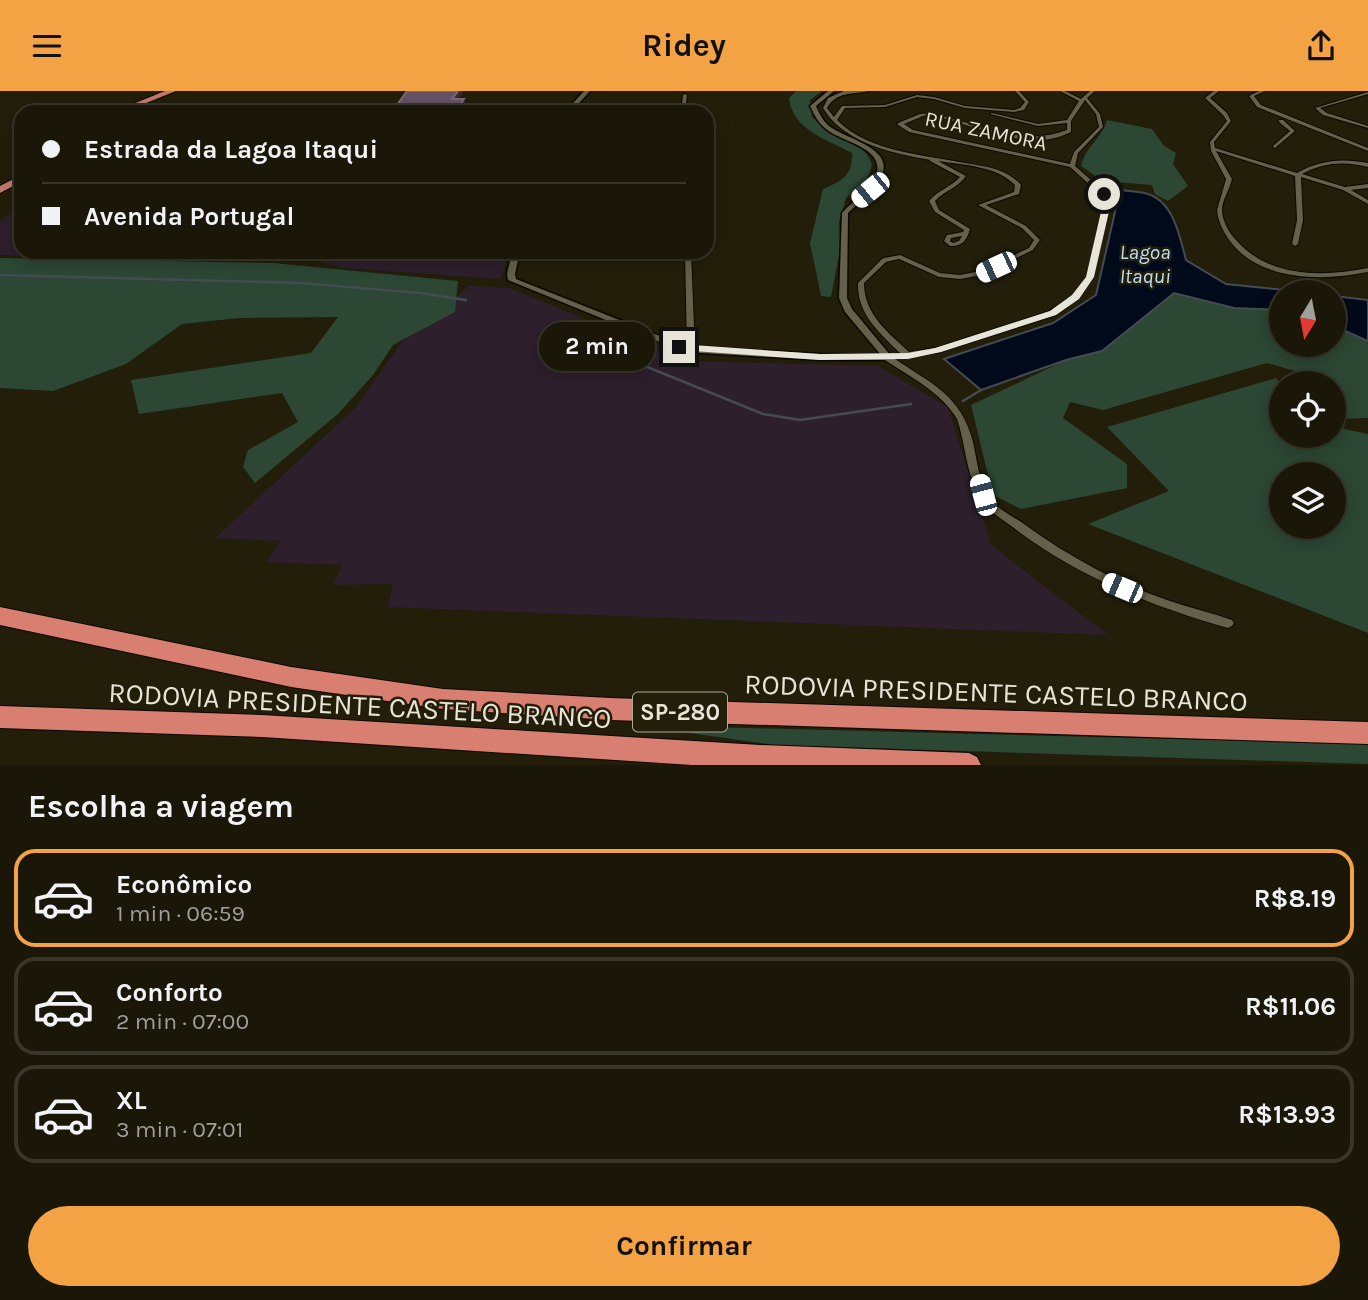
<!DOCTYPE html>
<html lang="pt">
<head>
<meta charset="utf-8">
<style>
  body { margin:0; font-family:Karla,sans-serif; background:#272316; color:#f1f3f6; height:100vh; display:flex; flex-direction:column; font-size:26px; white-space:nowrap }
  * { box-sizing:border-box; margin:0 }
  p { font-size:23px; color:#9f9f9c }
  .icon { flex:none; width:38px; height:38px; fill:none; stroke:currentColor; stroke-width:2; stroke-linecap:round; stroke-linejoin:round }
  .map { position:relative; height:674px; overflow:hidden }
  .sheet { display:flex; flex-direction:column; background:#1a1608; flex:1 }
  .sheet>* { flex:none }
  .banner { position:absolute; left:14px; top:14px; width:700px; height:154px; border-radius:21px; box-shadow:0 4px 18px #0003,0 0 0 2px #383529; display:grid; align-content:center; height:154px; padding:0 28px; background:#1a1608 }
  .needle { width:46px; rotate:190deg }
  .fabs { position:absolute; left:1269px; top:189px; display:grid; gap:14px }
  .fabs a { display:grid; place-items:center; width:77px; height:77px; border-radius:50%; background:#1a1608; box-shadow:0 4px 18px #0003,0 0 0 2px #383529; font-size:35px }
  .end { position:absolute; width:32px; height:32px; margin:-16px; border:9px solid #e7e4d8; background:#111; box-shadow:0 0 0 4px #111 }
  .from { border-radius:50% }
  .bubble { position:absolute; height:49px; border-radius:24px; background:#1a1608; box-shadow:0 4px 18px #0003,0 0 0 2px #383529; font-size:23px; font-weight:700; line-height:49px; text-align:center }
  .car { position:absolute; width:21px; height:42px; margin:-21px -10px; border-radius:9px; box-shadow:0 0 5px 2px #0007; background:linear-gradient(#fff 24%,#345 0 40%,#fff 0 76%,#345 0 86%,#fff 0) }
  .banner b { display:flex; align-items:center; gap:24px; height:66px; font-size:26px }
  .banner b+b { border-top:2px solid #383529 }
  .banner i { width:18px; height:18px; background:#f1f3f6 }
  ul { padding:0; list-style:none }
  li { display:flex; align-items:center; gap:21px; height:98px; margin:0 14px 10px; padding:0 14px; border:4px solid #383529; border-radius:21px }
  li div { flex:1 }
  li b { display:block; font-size:26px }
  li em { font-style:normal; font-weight:700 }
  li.current { border-color:#f4a344 }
  li>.icon { width:63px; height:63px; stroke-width:1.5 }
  h2 { padding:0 28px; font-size:32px; line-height:84px }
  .button { display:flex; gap:14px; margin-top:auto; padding:14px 28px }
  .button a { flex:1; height:80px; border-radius:42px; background:#f4a344; color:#111; font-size:28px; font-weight:700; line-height:80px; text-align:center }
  header { display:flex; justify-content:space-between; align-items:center; height:91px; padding:0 28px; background:#f4a344; color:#111; font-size:32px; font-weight:700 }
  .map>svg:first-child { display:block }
  .industrial { fill:#2d1f2c }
  .green { fill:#2c4734; fill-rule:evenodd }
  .water { fill:#000a1a; stroke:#454b53; stroke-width:2 }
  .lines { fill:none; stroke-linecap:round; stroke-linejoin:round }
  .stream { stroke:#454b53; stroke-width:2.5 }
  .minor-casing { stroke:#0b0700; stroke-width:2 }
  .tertiary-casing { stroke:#0b0700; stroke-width:3 }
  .trunk-casing { stroke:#0b0700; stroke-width:2 }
  .motorway-casing { stroke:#0b0700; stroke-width:2 }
  .minor { fill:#64604a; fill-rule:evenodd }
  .tertiary { fill:#64604a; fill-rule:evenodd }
  .trunk { fill:#c17969; fill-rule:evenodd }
  .motorway { fill:#d87f71; fill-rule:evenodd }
  .shaded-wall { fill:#3b2b33 }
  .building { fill:#665265; stroke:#7a6977; stroke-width:2 }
  .route { fill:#e7e4d8 }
  .labels { text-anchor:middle; stroke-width:5; stroke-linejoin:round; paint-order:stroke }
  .far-street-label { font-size:21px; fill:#e7e4d8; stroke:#221e0a }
  .far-water-label { font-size:21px; font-style:italic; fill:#bfdefa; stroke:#221e0a }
  .shield { fill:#221e0a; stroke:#aca99a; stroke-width:2 }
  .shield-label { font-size:23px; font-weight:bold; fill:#e7e4d8 }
  .near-street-label { font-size:28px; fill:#e7e4d8; stroke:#221e0a }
</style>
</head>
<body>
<header><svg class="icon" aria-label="menu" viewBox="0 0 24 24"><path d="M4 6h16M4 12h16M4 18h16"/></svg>Ridey<svg class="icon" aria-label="share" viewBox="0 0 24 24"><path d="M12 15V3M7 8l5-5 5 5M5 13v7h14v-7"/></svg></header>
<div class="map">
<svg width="1368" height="674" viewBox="0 0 1368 674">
  <rect width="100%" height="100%" fill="#221e0a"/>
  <!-- industrial -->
  <g class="industrial">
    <polygon points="21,116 21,161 509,161 501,188 343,177 320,170 0,164 0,130"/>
    <polygon points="469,195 510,197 685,270 878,275 948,316 991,454 1108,544 388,516 393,493 333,494 342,474 267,471 280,450 215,447 356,316 401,252"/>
  </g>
  <!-- green -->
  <g class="green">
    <path d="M796,0H822L810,9L812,26C829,43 866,50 872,74L866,93L846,107L839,131L840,159L831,206L821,205L810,152L823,98C842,90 853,84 852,62C827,48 793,40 789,7Z"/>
    <path d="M1107,29L1152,38L1164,55L1176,62L1173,73L1188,95L1168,110L1155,103L1152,94L1103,90L1081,75C1085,56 1101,49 1107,29Z"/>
    <polygon points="0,167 273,172 458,190 455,221 393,254 373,284 338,323 255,392 243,376 248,359 298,331 282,302 139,323 131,289 311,262 338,226 239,227 182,233 126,273 53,300 0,297"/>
    <polygon points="1174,202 1234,217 1281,219 1281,254 1334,254 1334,235 1368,250 1368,327 1339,328 1334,325 1334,292 1323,292 1322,288 1267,272 1103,319 1070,311 1063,327 1127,373 1127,397 1021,418 993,404 971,314 1066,269 1102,260"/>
    <path d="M1276,287L1281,293V345H1334V336L1368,343V542L1088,433L1169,400L1107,336ZM1281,383H1334V436H1281Z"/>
    <polygon points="633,634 1368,653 1368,673 774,654"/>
  </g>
  <!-- water -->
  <g class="water">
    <path d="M1120,99C1128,100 1140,100 1148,103C1174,111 1180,147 1186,169L1226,193L1303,201H1281V219L1234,217L1174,202L1102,260L1066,269L981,299L944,268L1053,232L1096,204Z"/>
    <polygon points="1334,205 1368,209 1368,250 1334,235"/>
  </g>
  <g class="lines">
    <!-- stream -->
    <g class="stream">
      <polyline points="0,184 300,192 420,202 466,209"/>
      <polyline points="566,243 763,323 800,329 911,313"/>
      <polyline points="963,310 981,299"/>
    </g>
    <!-- minor casing -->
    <g class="minor-casing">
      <g id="minor">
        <path d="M844,0H868C852,4 837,0 827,17L834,26L842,15L885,14L917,4L934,6L965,15L1014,19L1020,17L1025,11L1015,0H1019L1029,11L1024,19L1014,21L965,17L934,8L917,6L885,16L845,17L837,29C869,62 928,64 971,73C989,76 1008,79 1021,94L1019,103L986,114L1026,135L1040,149L1033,159L982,184L960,188L939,186L899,168L886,171L864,192C864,223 888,241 909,261L936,257L1050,220L1072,205L1087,186L1104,112L1101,104L1070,76L909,41L898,34V32L920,23L930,22C974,31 1022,57 1067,39V32L1038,35L990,23L992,22L1038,33L1067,29L1079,10L1060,0H1065L1081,8L1090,0H1095L1087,7L1100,23L1103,36L1078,62L1075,75L1106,102L1110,112L1093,186L1081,203L1067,216L1056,224L940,261L908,267L895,268C932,293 961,304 973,351C977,369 979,392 990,407C998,419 1013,425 1024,433C1069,466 1118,492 1170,510C1191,517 1212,522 1232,529L1234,532L1232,535L1228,537C1153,516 1082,487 1019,441C1007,431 991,423 982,410C966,386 966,354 957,328C941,301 910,286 885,269L884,267L885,265L901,263C880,242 857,224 858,192L882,168L884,167L900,164L940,182L960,184L980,180L1029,157L1034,149L1022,137L978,114L1014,101L1015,94C997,75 963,74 938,70L966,85C958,97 944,100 935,110L939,119L970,138C967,149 962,156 950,155L944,150L947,144L963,141L964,139L935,121L929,110C938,99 951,96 960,86L930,70V69C897,63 863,56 837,34C831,29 827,23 823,17L828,7ZM1085,9L1096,23L1099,36L1074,61L1070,73L913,39L904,33L923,25L930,24C967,32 1019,57 1055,47C1060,46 1066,43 1071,41V30ZM962,145L959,150L953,152L950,150L951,147Z"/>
        <path d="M1214,0H1219L1210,7L1227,22L1231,30L1214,51L1215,57L1297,82C1320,69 1342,67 1368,72V76C1344,70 1324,71 1302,83L1345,96L1368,93V97L1351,99L1368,109V113L1343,99L1301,86L1303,129L1298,153L1295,155L1292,153L1297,129L1295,85L1216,60L1232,88C1230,98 1222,109 1222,119C1222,129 1229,142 1236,149C1269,187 1323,186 1368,177V181C1324,190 1265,191 1233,154C1225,144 1218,132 1217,119L1226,88L1211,60L1210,51L1227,30L1223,24L1205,7Z"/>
        <polygon points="1259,0 1265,0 1254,5 1261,14 1368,57 1368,60 1257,16 1249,5"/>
        <polygon points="1368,1 1368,3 1320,17 1327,22 1368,35 1368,37 1323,24 1315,17"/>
        <polygon points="685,3 687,4 685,21 681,21 683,4"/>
        <polygon points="1279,29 1283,29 1295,40 1275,57 1273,56 1273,55 1290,40 1279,31"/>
        <polygon points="685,161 691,161 695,259 691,261 687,259"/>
      </g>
    </g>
    <!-- tertiary casing -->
    <g class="tertiary-casing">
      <g id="tertiary">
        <polygon points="584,0 590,0 571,21 565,21"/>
        <path d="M828,0H834L816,15C820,24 824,32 832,37C853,51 903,59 876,95C869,106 857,113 848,122L847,207L852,218L891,265L893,267L891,269H820L684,261L508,189L507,183L512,161H520L515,183L516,188L685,255L820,263L881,264L845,221L839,207L842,122C851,111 866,103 873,91C892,57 844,53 826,38C818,32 814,23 810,15Z"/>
      </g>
    </g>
    <!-- trunk casing -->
    <g class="trunk-casing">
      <g id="trunk">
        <polygon points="165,0 176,0 124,21 113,21"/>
        <polygon points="21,84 21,91 0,102 0,95"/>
      </g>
    </g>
    <!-- motorway casing -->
    <g class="motorway-casing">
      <g id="motorway">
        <polygon points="0,516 291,576 443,598 610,607 1368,631 1368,653 610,629 443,618 291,596 0,534"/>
        <polygon points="0,615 262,624 760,654 969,662 977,666 981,674 692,674 262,646 0,637"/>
      </g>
    </g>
    <!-- minor -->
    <use href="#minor" class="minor"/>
    <!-- tertiary -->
    <use href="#tertiary" class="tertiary"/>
    <!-- trunk -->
    <use href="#trunk" class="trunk"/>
    <!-- motorway -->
    <use href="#motorway" class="motorway"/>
  </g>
  <!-- shaded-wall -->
  <g class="shaded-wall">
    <polygon points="458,0 464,0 453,15 452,8"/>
    <polygon points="464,8 466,15 462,21 456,21"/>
  </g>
  <!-- building -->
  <polygon class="building" points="407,0 458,0 452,8 464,8 456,21 392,21"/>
  <!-- route -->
  <polygon class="route" points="1104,100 1111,112 1094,186 1079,208 1056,224 941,261 908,268 820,269 679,259 674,256 679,253 820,263 908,262 935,257 1050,220 1072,204 1086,186 1103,112 1100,103"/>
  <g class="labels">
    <!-- far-street labels -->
    <g class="far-street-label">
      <text transform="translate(986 40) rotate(12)" y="7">RUA ZAMORA</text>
    </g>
    <!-- far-water labels -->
    <g class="far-water-label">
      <text x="1145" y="168">Lagoa<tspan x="1145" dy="24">Itaqui</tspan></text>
    </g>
    <!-- shield labels -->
    <rect class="shield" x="633" y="601.5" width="94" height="39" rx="5"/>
    <g class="shield-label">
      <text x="680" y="629">SP-280</text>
    </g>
    <!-- near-street labels -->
    <g class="near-street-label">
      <text transform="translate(996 601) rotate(2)" y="10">RODOVIA PRESIDENTE CASTELO BRANCO</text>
      <text transform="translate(360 614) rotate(3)" y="10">RODOVIA PRESIDENTE CASTELO BRANCO</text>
    </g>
  </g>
</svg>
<div class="fabs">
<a><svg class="needle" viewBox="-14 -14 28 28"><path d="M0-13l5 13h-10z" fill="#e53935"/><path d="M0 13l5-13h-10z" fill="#9f9f9c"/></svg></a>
<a><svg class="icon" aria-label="locate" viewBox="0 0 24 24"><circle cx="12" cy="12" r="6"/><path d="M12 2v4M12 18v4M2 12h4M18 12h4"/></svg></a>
<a><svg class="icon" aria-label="layers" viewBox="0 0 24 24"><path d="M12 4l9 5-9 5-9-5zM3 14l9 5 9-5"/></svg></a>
</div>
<i class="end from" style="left:1104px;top:103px"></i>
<i class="end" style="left:679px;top:256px"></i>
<div class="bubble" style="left:539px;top:231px;width:116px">2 min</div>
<i class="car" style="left:870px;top:99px;rotate:231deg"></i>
<i class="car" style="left:996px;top:176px;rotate:245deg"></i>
<i class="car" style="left:983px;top:404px;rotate:345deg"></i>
<i class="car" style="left:1122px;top:497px;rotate:293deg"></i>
<div class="banner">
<b><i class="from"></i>Estrada da Lagoa Itaqui</b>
<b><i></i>Avenida Portugal</b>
</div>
</div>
<section class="sheet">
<h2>Escolha a viagem</h2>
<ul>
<li class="current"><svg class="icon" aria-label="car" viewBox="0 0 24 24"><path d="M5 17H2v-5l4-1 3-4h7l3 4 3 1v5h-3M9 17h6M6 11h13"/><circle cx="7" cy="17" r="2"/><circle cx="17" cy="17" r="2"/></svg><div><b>Econômico</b><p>1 min · 06:59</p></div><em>R$8.19</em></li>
<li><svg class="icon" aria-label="car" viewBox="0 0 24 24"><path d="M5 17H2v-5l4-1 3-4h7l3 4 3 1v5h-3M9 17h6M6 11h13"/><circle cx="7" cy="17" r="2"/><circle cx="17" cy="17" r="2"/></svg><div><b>Conforto</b><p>2 min · 07:00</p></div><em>R$11.06</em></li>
<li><svg class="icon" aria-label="car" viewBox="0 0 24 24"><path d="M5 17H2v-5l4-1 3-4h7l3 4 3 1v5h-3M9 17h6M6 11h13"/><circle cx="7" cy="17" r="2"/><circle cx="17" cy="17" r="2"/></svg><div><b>XL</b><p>3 min · 07:01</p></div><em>R$13.93</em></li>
</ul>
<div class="button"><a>Confirmar</a></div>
</section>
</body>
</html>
